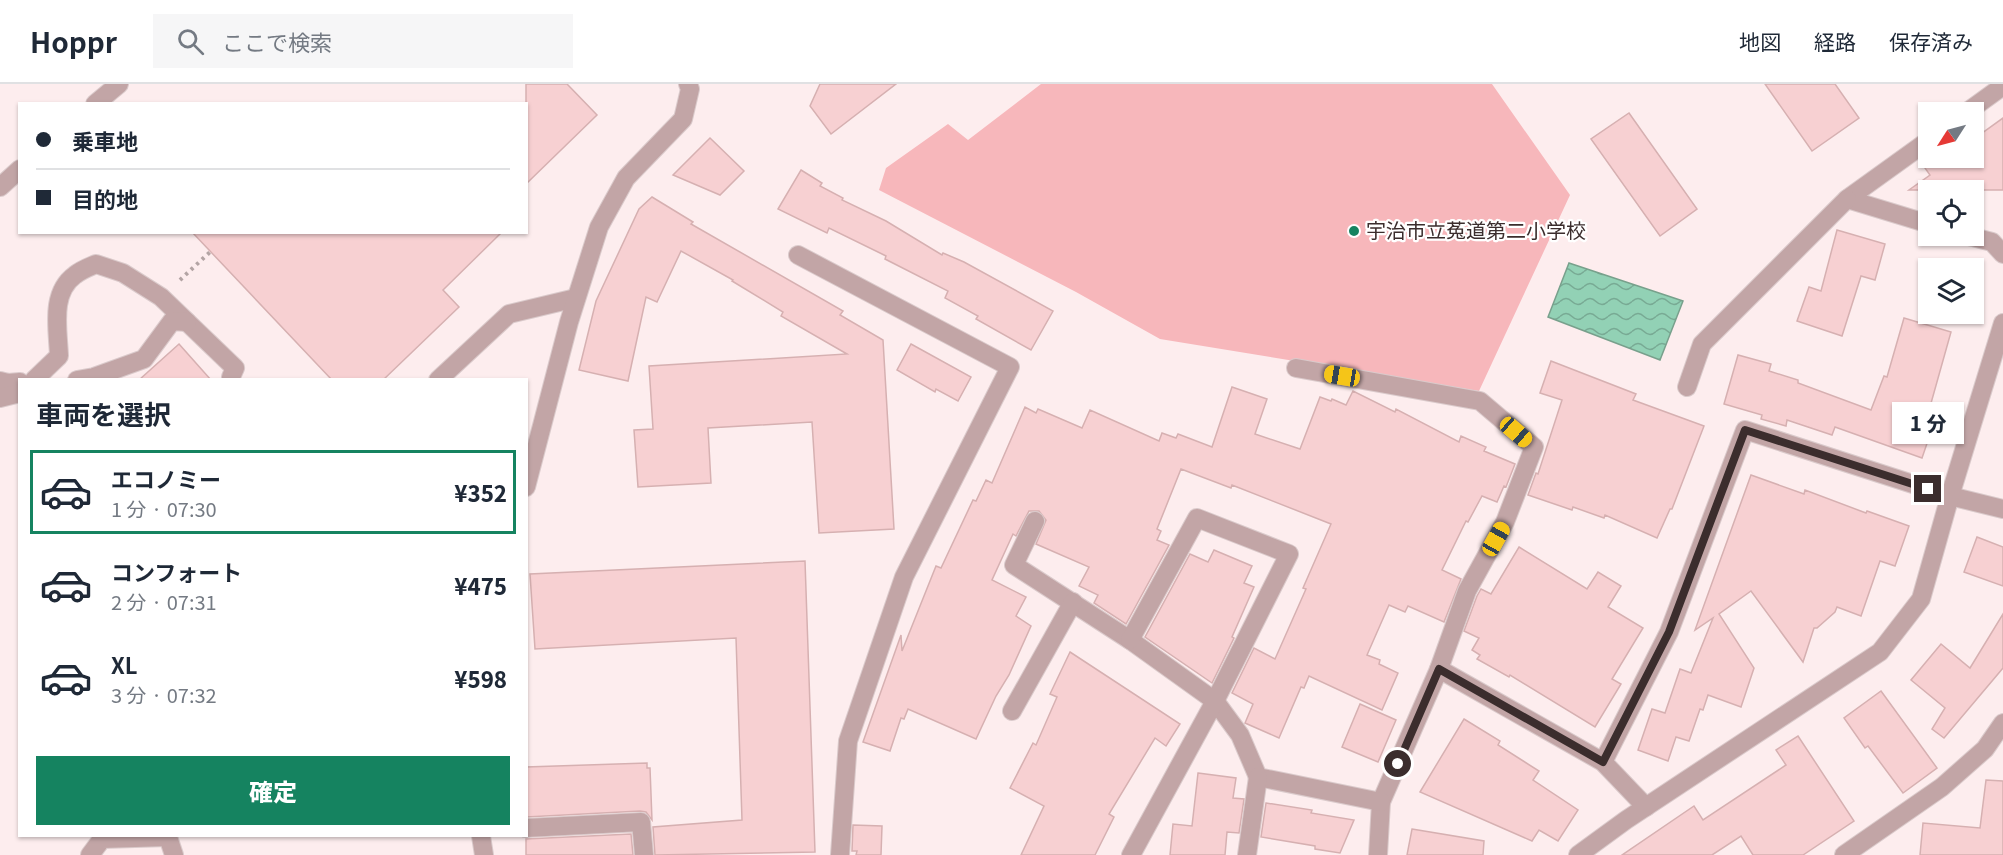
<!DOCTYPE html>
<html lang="ja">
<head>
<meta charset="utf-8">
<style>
  body { margin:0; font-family:Georgia,"Noto Sans JP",serif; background:#f6f6f7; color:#1f2937; height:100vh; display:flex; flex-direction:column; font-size:22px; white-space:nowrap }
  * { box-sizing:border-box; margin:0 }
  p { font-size:20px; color:#747a83 }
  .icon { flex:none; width:33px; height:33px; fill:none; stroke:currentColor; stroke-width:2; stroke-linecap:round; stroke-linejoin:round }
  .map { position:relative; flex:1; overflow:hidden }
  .panel { position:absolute; left:18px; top:294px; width:510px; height:459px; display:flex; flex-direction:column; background:#fff; border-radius:0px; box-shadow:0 2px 4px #0004 }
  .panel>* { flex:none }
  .hud { position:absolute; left:18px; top:18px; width:510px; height:132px; border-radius:0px; box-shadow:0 2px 4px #0004; display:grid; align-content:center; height:132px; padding:0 18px; background:#fff }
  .needle { width:39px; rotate:234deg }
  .fabs { position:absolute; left:1918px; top:18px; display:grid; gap:12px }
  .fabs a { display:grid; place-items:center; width:66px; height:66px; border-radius:0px; background:#fff; box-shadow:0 2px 4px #0004; font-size:30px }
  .end { position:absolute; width:27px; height:27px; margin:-14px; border:8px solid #3b2d2d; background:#fff; box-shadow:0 0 0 3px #fff }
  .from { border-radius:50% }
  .bubble { position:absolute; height:42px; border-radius:0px; background:#fff; box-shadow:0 2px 4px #0004; font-size:20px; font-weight:800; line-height:42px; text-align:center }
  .car { position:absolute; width:18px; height:36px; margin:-18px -9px; border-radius:8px; box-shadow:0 0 4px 2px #0007; background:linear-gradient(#f5c518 24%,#345 0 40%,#f5c518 0 76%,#345 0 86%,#f5c518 0) }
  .hud b { display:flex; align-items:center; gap:21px; height:57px; font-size:22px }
  .hud b+b { border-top:2px solid #e0e1e3 }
  .hud i { width:15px; height:15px; background:#1f2937 }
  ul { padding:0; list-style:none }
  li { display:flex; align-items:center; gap:18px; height:84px; margin:0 12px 9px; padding:0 6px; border:3px solid transparent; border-radius:0px }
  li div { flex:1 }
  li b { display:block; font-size:22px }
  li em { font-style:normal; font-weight:800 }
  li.current { border-color:#158360 }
  li>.icon { width:54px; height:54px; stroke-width:1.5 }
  h2 { padding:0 18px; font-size:27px; line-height:72px }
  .action { display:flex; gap:12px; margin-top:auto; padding:12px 18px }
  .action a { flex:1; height:69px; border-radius:0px; background:#158360; color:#fff; font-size:24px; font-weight:800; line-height:69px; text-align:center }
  header { display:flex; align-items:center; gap:36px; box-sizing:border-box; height:84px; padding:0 30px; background:#fff; border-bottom:2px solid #e0e1e3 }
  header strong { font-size:28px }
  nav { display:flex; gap:33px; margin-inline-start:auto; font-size:21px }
  .search { width:420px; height:54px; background:#f6f6f7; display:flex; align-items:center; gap:15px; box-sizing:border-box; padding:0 21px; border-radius:0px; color:#747a83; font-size:22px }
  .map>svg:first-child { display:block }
  .pitch { fill:#f7b7bb }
  .water { fill:url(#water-waves); stroke:#78a08c; stroke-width:1.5 }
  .building { fill:#f7d0d2; stroke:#d6b0b1; stroke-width:1.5 }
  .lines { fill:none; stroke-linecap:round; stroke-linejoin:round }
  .minor-casing { stroke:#dacacb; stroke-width:20 }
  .path { stroke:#b3a4a4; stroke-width:4; stroke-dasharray:3 4.5; stroke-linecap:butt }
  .minor { stroke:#c2a5a6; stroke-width:18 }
  .route { stroke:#3b2d2d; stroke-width:8 }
  .poi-dot { fill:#158360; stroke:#fff; stroke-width:2 }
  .labels { text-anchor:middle; stroke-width:4.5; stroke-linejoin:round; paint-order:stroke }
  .poi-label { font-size:20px; fill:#3b2d2d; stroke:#fff; text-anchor:start }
</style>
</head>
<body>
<header>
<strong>Hoppr</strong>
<div class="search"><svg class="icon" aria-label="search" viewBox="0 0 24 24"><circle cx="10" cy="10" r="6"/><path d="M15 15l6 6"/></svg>ここで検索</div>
<nav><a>地図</a><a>経路</a><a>保存済み</a></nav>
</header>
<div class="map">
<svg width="2003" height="771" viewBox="0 0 2003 771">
  <defs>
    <pattern id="water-waves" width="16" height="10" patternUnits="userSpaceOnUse" patternTransform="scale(1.5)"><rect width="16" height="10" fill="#92d1b5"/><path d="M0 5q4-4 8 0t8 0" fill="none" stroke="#78aa94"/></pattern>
  </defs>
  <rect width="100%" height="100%" fill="#fdedee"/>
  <!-- pitch -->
  <polygon class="pitch" points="1041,0 1492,0 1570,111 1479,307 1160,255 1076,208 879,106 886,84 948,40 968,56"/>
  <!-- water -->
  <polygon class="water" points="1569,179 1683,217 1660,276 1548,233"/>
  <!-- building -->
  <g class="building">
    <polygon points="526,0 567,0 597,31 526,100"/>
    <polygon points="820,0 896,0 831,50 810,22"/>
    <polygon points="1765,0 1835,0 1859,34 1812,67"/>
    <polygon points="1629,29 1697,125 1660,152 1591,55"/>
    <polygon points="2003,34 2003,106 1909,106 1930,91 1920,77 1924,74 1974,74 1974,55"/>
    <polygon points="710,54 744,87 720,111 673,91"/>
    <polygon points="801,86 822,99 820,102 843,114 842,116 886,137 942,171 943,169 964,178 1053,227 1031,266 976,235 978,232 945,214 948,207 885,175 886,172 829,144 827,149 778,125"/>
    <polygon points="652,113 693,138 691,140 843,227 840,231 883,256 894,445 819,449 812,338 708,344 711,399 638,403 634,346 653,345 649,282 847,270 781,232 783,228 732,197 733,196 681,167 657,218 646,213 628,297 579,286 596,217 639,125"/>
    <polygon points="1837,146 1885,160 1875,196 1861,192 1842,252 1797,237 1809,203 1821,207"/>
    <polygon points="192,148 502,148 443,206 459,223 383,296 332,296"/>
    <polygon points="1904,234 1951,248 1926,337 1934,339 1922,374 1835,343 1832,351 1787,336 1786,342 1761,335 1762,331 1724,320 1738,271 1771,280 1769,287 1798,296 1798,299 1871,326 1884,292 1887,293"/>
    <polygon points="179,260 211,296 139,296"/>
    <polygon points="911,260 971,293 958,317 936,305 935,308 897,286"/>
    <polygon points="1551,277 1636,310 1633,316 1704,342 1672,425 1670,425 1657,454 1605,431 1604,434 1573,423 1572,426 1528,411 1536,389 1538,390 1562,316 1540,309"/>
    <polygon points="1232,303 1267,315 1255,350 1300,365 1320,313 1331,317 1332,315 1346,321 1353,307 1395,328 1396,325 1459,358 1461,352 1486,363 1484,367 1515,380 1506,403 1504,402 1497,418 1482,412 1468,438 1466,437 1442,486 1461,495 1444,538 1408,522 1405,528 1389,521 1367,571 1380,576 1379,580 1398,589 1382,626 1309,592 1304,604 1301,603 1279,654 1245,639 1253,620 1232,609 1254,564 1275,575 1306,505 1303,504 1331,440 1232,401 1231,404 1181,385 1157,445 1161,447 1157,456 1169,461 1126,540 1094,519 1098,511 1079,502 1089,483 1036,460 1046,436 1039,427 1029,427 1016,452 1013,450 992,496 1026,513 1016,532 1031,542 1009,591 996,612 976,655 908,625 904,635 901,634 890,667 863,658 901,551 902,567 936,482 941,484 973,416 976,417 986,396 992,399 1025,323 1036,329 1038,325 1082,344 1090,326 1159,357 1162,349 1176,354 1178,350 1212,363"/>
    <polygon points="1751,391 1804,410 1805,406 1866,429 1867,427 1909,442 1895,482 1880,477 1861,532 1837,523 1835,528 1817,544 1814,544 1803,578 1751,507 1719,530 1754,584 1741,623 1708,611 1703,626 1700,625 1689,657 1676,653 1668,677 1638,666 1652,625 1665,629 1680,585 1691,589 1713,534 1695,546"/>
    <polygon points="1977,453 2003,463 2003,502 1964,488"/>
    <polygon points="1519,463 1587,505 1598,488 1621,502 1608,523 1643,544 1612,595 1621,600 1595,643 1510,591 1509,593 1477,575 1480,571 1472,566 1479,554 1464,547 1477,512 1481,505 1491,510"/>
    <polygon points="1214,466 1252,482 1244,499 1254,503 1232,553 1234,554 1212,599 1145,553 1190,470 1208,478"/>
    <polygon points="805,477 815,768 655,771 653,743 742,736 736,554 535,565 530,490"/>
    <polygon points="2003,530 2003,584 1944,654 1932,645 1945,624 1911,596 1941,560 1970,584"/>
    <polygon points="1070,568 1180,640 1166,662 1155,654 1109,730 1114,733 1095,771 1021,771 1044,722 1010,704 1033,659 1036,661 1057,613 1050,610"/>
    <polygon points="1881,607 1937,684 1903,709 1868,662 1865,664 1844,634"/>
    <polygon points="1360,620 1396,636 1378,678 1342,663"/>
    <polygon points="1464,635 1500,657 1498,661 1539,687 1533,696 1578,726 1558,757 1539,746 1532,757 1420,708"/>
    <polygon points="1798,652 1854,737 1803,771 1753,771 1741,752 1712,771 1622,771 1694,722 1703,736 1786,681 1776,666"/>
    <polygon points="647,679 647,684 650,684 652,736 646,728 640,727 526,733 526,683"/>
    <polygon points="1198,689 1236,694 1233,714 1244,715 1239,749 1227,748 1225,771 1170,771 1173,740 1192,742"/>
    <polygon points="1986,696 2003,697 2003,771 1920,771 1923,739 1980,744"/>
    <polygon points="1266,719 1312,726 1311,729 1354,736 1340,769 1315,765 1315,762 1261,753"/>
    <polygon points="853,741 882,742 881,771 856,771 857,767 852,767"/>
    <polygon points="1412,745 1484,757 1483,771 1407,771"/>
    <polygon points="631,750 633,771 526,771 526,755"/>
  </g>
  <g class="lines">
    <!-- minor casing -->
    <g class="minor-casing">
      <g id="minor">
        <polyline points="95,20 119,0"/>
        <polyline points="1967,28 2003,2"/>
        <polyline points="1929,56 1847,115 1929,140"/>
        <polyline points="0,103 20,85"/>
        <polyline points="1969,152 1992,158 2003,170"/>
        <polyline points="798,171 1010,283 904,493 848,657 840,771"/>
        <polyline points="1296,284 1480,317 1534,363 1505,438 1467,507 1439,585 1381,718 1378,771"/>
        <path d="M34,296L59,272C58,245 50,209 75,191C81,186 89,183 96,180L123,189L161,213L235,284L231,293"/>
        <polyline points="77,296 94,293 144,275 172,237 187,238"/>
        <polyline points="438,296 509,230 576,214"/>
        <polyline points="0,297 8,299 20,298"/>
        <polyline points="1687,303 1702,260 1847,115"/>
        <polyline points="0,314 20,309"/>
        <polyline points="526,403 569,238 599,143 626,94 683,35 690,5 688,0"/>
        <polyline points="1035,437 1014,481 1130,556 1215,617 1240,651 1258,693 1381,718"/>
        <polyline points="1130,556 1197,434 1289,470 1215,617 1131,771"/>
        <polyline points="1439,585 1603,678 1646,723"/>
        <polyline points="1012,627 1073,518"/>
        <polyline points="1603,678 1669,548 1745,346 1950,412 2003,425"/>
        <polyline points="526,744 641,738 644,771"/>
        <polyline points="481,752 484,771"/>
        <polyline points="90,771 102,755 168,753 174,771"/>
        <polyline points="1247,771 1258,693"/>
        <polyline points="1578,771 1626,736 1880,568 1921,515 1950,412 2003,239"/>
        <polyline points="1844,771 1942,703 1985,665 2003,639"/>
      </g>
    </g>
    <!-- path -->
    <polyline class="path" points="180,196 210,168"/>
    <!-- minor -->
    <use href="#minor" class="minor"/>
  </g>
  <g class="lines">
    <!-- route -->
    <polyline class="route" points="1398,680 1439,585 1603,678 1669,548 1745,346 1928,405"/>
  </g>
  <!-- markers -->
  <circle class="poi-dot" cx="1354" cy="147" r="6"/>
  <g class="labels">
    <!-- poi labels -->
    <g class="poi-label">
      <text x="1366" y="154">宇治市立菟道第二小学校</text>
    </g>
  </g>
</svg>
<div class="fabs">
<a><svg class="needle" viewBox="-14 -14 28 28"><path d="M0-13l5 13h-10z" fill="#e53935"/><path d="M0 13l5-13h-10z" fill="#747a83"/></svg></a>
<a><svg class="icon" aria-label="locate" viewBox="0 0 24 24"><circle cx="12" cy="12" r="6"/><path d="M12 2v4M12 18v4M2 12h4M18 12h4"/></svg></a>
<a><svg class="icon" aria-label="layers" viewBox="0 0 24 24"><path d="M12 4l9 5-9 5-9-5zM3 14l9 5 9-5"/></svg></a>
</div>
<i class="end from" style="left:1398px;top:680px"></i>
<i class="end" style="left:1928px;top:405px"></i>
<div class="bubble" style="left:1892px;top:318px;width:72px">1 分</div>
<i class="car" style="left:1342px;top:292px;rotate:280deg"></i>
<i class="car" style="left:1516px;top:348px;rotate:131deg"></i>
<i class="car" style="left:1496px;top:455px;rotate:29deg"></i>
<div class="hud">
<b><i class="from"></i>乗車地</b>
<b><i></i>目的地</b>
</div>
<section class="panel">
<h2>車両を選択</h2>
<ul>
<li class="current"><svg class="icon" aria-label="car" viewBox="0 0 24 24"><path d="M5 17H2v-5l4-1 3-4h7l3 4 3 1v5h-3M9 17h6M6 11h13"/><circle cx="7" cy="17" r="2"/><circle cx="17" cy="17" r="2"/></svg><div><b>エコノミー</b><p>1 分 · 07:30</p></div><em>¥352</em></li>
<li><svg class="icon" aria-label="car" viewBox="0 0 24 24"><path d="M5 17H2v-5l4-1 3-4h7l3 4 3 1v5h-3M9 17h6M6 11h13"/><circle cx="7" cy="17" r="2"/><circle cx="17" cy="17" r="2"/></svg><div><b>コンフォート</b><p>2 分 · 07:31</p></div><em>¥475</em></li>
<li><svg class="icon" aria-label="car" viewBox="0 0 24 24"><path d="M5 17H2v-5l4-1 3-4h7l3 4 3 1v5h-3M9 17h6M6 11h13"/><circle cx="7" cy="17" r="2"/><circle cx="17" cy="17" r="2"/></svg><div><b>XL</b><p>3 分 · 07:32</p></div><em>¥598</em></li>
</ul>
<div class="action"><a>確定</a></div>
</section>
</div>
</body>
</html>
